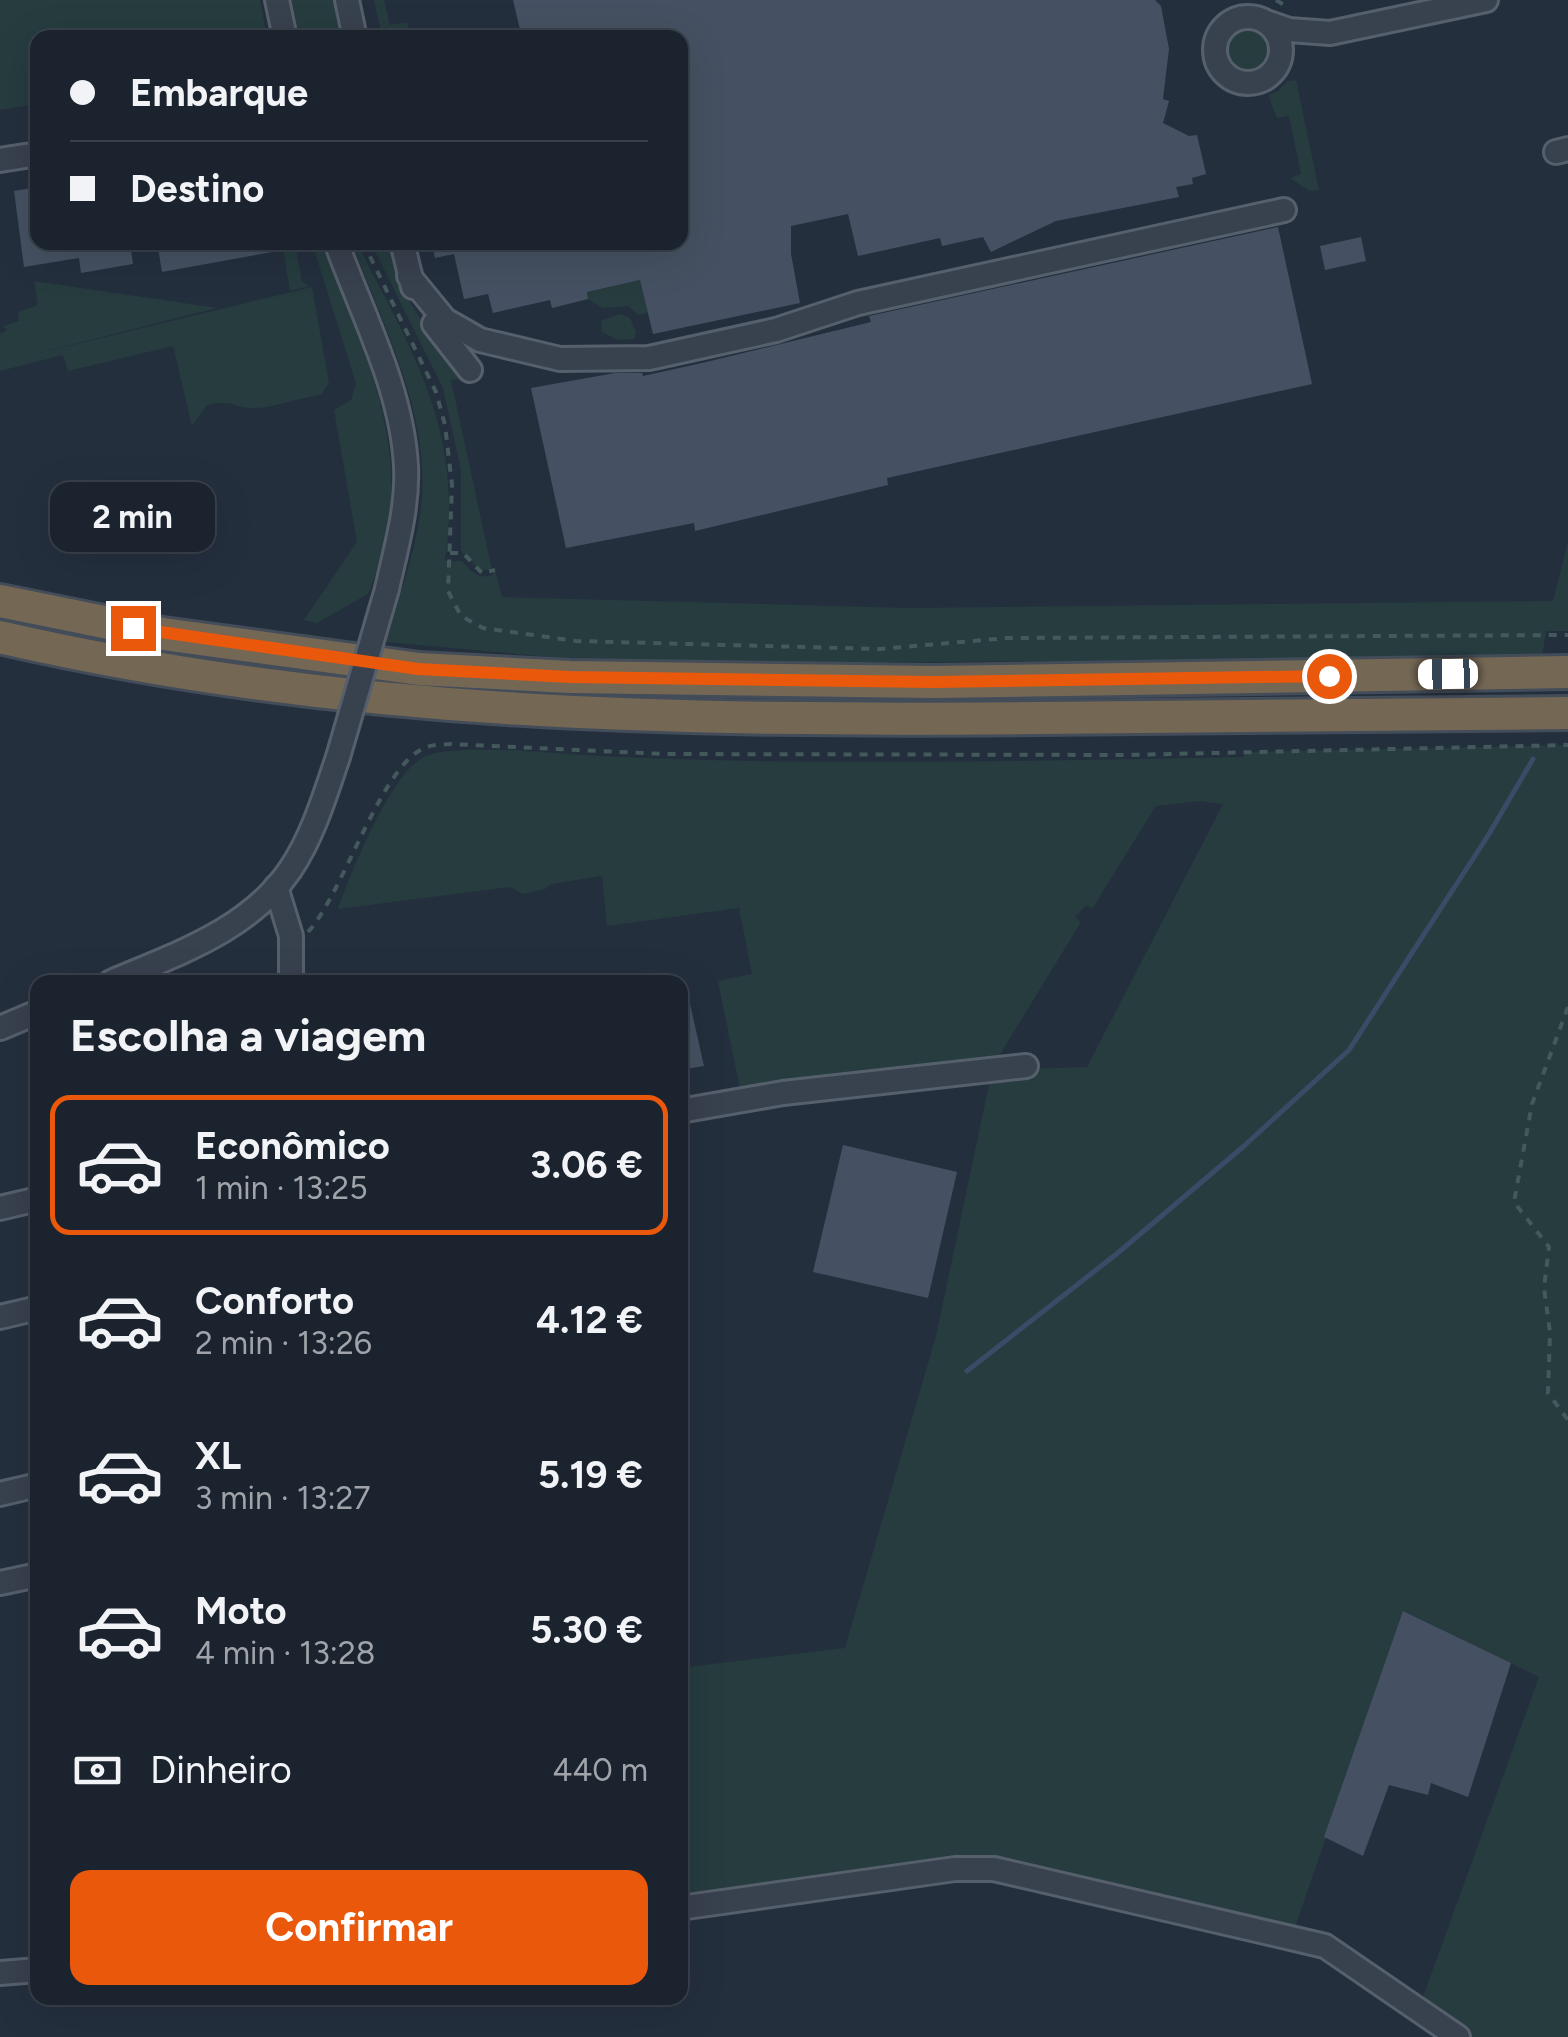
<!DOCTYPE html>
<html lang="pt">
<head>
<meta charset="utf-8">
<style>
  body { margin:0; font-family:Figtree,sans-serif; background:#282f3a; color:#f1f3f6; height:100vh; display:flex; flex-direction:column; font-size:38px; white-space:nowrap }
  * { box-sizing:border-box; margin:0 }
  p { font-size:32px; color:#a0a4aa }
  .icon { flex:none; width:55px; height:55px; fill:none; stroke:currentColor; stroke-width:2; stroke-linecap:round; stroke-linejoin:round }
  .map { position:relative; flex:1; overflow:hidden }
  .drawer { position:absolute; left:30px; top:975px; width:658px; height:1030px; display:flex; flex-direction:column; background:#1b232e; border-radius:20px; box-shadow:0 10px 40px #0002,0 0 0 2px #39404a }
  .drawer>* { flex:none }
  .banner { position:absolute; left:30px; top:30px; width:658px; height:220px; border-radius:20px; box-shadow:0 10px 40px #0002,0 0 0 2px #39404a; display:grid; align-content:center; height:220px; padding:0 40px; background:#1b232e }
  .end { position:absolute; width:45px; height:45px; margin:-22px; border:12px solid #ea580c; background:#fff; box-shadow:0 0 0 5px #fff }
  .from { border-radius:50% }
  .bubble { position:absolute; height:70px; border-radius:20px; background:#1b232e; box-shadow:0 10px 40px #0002,0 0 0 2px #39404a; font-size:32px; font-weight:700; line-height:70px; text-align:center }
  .car { position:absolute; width:30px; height:60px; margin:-30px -15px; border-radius:12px; box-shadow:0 0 8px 2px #0007; background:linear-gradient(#fff 24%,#345 0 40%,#fff 0 76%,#345 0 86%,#fff 0) }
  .banner b { display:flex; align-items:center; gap:35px; height:95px; font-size:38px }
  .banner b+b { border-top:2px solid #39404a }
  .banner i { width:25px; height:25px; background:#f1f3f6 }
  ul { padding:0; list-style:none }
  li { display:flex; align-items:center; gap:30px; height:140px; margin:0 20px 15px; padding:0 20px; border:5px solid transparent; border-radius:20px }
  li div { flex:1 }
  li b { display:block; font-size:38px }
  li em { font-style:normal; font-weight:700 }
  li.active { border-color:#ea580c }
  li>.icon { width:90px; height:90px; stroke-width:1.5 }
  h2 { padding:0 40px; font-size:45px; line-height:120px }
  .pay { display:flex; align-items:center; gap:25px; height:110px; padding:0 40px; font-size:38px }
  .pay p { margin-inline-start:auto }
  .cta { display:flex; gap:20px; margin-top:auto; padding:20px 40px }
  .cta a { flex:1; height:115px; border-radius:20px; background:#ea580c; color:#fff; font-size:40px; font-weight:700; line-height:115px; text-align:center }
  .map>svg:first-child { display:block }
  .green { fill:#263c3f }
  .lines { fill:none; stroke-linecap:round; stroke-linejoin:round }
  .stream { stroke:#394c67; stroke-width:5 }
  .building { fill:#455162 }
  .minor-casing { stroke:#565f6c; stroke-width:28 }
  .highway-casing { stroke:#434c59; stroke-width:38 }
  .path { stroke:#44595c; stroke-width:4; stroke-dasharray:8 8; stroke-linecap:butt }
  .minor { stroke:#38414e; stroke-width:22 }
  .highway { stroke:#746855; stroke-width:32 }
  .minor-bridge-casing { stroke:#565f6c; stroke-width:28; stroke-linecap:butt }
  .minor-bridge { stroke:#38414e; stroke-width:22 }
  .route { stroke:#ea580c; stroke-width:12 }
</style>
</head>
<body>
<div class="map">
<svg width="1568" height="2037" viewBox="0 0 1568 2037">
  <rect width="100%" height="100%" fill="#242f3e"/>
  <!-- green -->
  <g class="green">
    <polygon points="0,0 260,0 267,37 38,38 37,104 0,110"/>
    <polygon points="284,0 338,0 343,25 340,37 292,37"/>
    <polygon points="374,0 384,0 390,25 407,22 411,37 382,37"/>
    <circle cx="1248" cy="52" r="24"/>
    <polygon points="1296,80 1319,190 1309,191 1290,178 1301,174 1289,116 1277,118 1268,95 1278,91 1287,81"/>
    <path d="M321,242C368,359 424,469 368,594L317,623L304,620L357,542L334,410L351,400L356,383L312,243Z"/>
    <polygon points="282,243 295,243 302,282 310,286 290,291"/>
    <path d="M357,243C413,353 464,431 445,561H462C471,571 478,580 492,575L495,570L502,597L909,608L1553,601L1568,542V631H1546L1542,658L727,663L572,659L386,642C398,600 414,557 420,514C434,423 387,335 356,253Z"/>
    <path d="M371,243H390C395,296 434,337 466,377L451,380L492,570H480L461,551V470L443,388Z"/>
    <polygon points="640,280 648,313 638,315 628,306 603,308 588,299 587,292"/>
    <path d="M34,281L217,308L27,356L312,287L329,383L321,395C299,397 274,408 256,408C235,409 233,399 207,405L192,426L173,346L68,371L63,355L0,371V334L7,330L3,326L19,321L18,312L38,305Z"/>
    <polygon points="619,314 630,318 636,332 634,339 617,340 602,332 601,321"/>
    <path d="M1568,745V2037H1461L1419,2008L1539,1677L1404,1611L1292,1936L996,1870L680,1904V1668L845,1648L936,1336L992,1070L1087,1067L1223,804L1200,801L1156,806L1092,909L1086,905L1075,917L1081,922L996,1061L741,1094L718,981L752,974L739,908L607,926L602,876L551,884L545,889L523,894L510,887L338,909C351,872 390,776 422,758C450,742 546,753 581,755C801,767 1022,761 1243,757L1245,752Z"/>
  </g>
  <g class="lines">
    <!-- stream -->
    <polyline class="stream" points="967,1371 1119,1252 1244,1146 1349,1050 1489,834 1533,759"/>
  </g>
  <!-- building -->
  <g class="building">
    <polygon points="513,0 1155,0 1161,6 1169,49 1163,99 1169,101 1163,123 1189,136 1197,135 1206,174 1192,178 1193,184 1176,187 1179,197 1056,221 991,252 983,237 942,246 940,238 858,256 848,214 791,226 791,254 800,303 653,334 640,280 587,292 588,299 552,308 550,300 493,313 488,294 464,299 454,254 435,258 432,242 680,242 680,38 522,38"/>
    <polygon points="38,187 38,242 130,242 133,264 81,273 79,258 24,267 14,191"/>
    <polygon points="1278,227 1312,384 887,478 888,485 695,531 694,523 566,548 531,388 615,373 642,373 643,376 702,363 871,322 869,316"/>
    <polygon points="1361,237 1366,261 1325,270 1320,246"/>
    <polygon points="157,242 282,242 283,250 162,272"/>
    <polygon points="686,986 704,1066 680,1070 680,987"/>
    <polygon points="843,1145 957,1172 928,1298 813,1272"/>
    <polygon points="1403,1611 1511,1663 1468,1797 1431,1783 1428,1795 1389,1785 1363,1856 1324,1837"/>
  </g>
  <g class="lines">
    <!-- minor casing -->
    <g class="minor-casing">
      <g id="minor">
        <polyline points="277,0 285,38"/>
        <polyline points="347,0 355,38"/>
        <circle cx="1248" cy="50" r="33"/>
        <polyline points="1266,22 1289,30 1330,33 1486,0"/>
        <polyline points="1556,152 1568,149"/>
        <polyline points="0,160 38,154"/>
        <path d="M336,242C362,314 402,389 406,466C408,508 396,548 387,589"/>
        <polyline points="402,242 413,287"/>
        <polyline points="409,276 445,320 480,340 560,359 649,358 776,330 858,303 1284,210"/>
        <polyline points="434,324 470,370"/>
        <polyline points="276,887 291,936 291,982"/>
        <path d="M111,982C176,954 248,931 290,870C313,836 325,795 338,757"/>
        <polyline points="0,1028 38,1012"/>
        <polyline points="680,1111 783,1093 1026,1066"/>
        <polyline points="0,1208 38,1199"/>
        <polyline points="0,1317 38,1308"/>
        <polyline points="0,1494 38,1485"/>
        <polyline points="0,1583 38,1575"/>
        <polyline points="680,1908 955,1869 994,1869 1325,1946 1458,2037"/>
        <polyline points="0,1973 38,1970"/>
      </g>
    </g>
    <!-- highway casing -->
    <g class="highway-casing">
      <g id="highway">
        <polyline points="0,601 163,634 419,669 570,677 933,682 1568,672"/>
        <path d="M0,637C347,717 684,721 1038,718C1215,716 1391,715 1568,713"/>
      </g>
    </g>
    <!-- path -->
    <g class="path">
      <polyline points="1276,0 1287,7"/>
      <polyline points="363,242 436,392 445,425 452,485 448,591 461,616 483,628 576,641 880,649 1007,638 1568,635"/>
      <polyline points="450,553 463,553 482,573 495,570"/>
      <path d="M308,932C344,893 382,761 427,747C434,744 443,745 451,744L665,754L1126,755L1568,745"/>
      <polyline points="1568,1007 1532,1104 1514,1202 1549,1247 1544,1288 1550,1332 1548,1393 1568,1420"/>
    </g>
    <!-- minor -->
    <use href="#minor" class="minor"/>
    <!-- highway -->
    <use href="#highway" class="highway"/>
    <!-- minor-bridge casing -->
    <g class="minor-bridge-casing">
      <polyline id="minor-bridge" points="338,757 387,589"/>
    </g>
    <!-- minor-bridge -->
    <use href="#minor-bridge" class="minor-bridge"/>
  </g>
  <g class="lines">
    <!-- route -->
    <polyline class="route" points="133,628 418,669 570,677 933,682 1329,676"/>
  </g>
</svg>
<i class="end from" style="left:1329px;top:676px"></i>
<i class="end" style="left:133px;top:628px"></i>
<div class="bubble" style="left:50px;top:482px;width:165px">2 min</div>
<i class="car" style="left:1448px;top:674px;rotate:269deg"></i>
<div class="banner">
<b><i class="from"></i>Embarque</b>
<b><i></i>Destino</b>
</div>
<section class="drawer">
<h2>Escolha a viagem</h2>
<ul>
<li class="active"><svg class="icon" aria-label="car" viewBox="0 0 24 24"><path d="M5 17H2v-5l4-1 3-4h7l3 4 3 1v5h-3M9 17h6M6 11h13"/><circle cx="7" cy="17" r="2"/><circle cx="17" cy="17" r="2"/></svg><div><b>Econômico</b><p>1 min · 13:25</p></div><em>3.06 €</em></li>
<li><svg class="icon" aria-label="car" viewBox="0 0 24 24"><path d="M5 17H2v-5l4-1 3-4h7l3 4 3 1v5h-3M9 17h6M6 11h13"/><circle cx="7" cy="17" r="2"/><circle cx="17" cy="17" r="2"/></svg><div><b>Conforto</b><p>2 min · 13:26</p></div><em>4.12 €</em></li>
<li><svg class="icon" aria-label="car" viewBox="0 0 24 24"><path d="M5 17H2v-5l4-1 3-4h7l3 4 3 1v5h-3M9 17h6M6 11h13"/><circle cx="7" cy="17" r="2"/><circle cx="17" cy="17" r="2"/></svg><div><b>XL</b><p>3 min · 13:27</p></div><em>5.19 €</em></li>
<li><svg class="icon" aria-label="car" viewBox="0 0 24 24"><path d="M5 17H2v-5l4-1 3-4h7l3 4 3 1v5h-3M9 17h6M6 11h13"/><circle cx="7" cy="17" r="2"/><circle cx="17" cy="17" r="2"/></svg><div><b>Moto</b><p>4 min · 13:28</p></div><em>5.30 €</em></li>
</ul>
<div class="pay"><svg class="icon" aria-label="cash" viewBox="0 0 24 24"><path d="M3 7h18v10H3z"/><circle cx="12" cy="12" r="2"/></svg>Dinheiro<p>440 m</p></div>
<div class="cta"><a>Confirmar</a></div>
</section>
</div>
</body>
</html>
